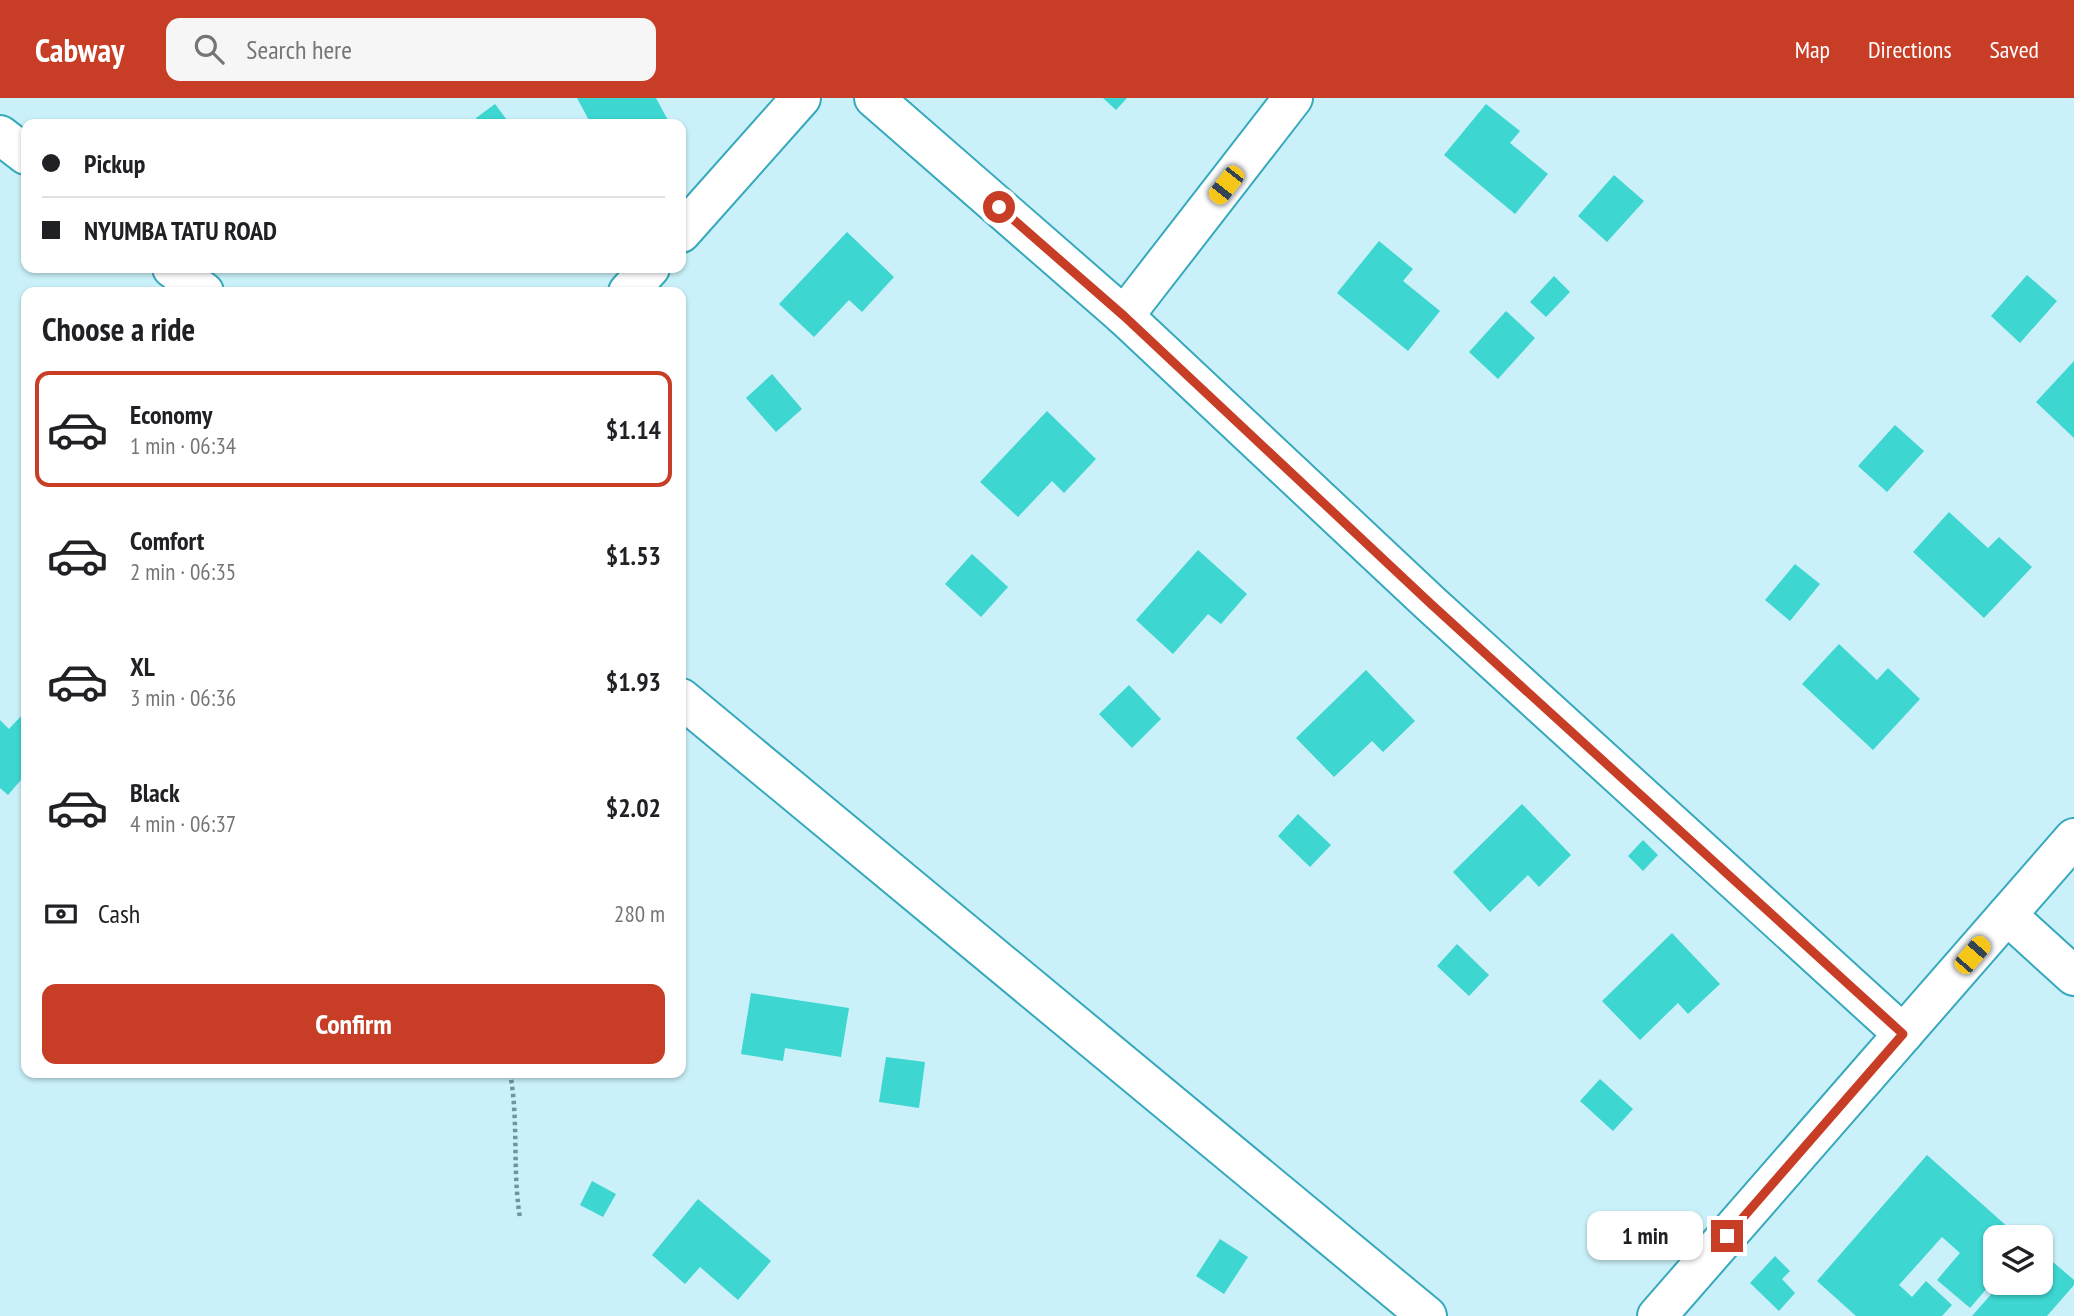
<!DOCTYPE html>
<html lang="en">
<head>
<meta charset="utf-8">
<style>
  body { margin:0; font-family:"PT Sans Narrow",sans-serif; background:#f6f6f6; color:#202124; height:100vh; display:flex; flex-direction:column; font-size:26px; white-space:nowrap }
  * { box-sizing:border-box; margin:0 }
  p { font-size:23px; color:#757577 }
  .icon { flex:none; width:38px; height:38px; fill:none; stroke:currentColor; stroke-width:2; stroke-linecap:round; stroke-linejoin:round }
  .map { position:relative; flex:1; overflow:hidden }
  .drawer { position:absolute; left:21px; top:189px; width:665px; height:791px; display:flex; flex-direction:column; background:#fff; border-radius:14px; box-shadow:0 2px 5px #0004 }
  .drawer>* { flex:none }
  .banner { position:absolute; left:21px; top:21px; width:665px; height:154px; border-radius:14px; box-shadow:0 2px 5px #0004; display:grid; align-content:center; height:154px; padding:0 21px; background:#fff }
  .buttons { position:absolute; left:1983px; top:1127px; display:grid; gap:14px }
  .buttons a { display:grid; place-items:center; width:70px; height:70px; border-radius:14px; background:#fff; box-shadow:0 2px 5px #0004; font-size:35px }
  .end { position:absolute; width:32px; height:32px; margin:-16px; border:9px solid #c83d26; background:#fff; box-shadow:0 0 0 4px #fff }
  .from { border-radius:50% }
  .bubble { position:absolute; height:49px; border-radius:14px; background:#fff; box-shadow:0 2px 5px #0004; font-size:23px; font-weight:700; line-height:49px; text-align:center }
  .car { position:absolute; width:21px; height:42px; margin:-21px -10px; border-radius:9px; box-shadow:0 0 5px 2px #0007; background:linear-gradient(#f5c518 24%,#345 0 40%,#f5c518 0 76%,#345 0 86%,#f5c518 0) }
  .banner b { display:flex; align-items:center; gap:24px; height:66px; font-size:26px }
  .banner b+b { border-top:2px solid #e0e0e0 }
  .banner i { width:18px; height:18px; background:#202124 }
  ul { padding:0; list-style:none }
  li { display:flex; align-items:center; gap:21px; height:116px; margin:0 14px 10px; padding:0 7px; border:4px solid transparent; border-radius:14px }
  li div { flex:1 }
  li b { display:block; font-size:26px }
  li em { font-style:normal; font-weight:700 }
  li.selected { border-color:#c83d26 }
  li>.icon { width:63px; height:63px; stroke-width:1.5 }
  h2 { padding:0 21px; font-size:32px; line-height:84px }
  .pay { display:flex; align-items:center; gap:18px; height:77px; padding:0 21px; font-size:26px }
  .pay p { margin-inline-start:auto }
  .action { display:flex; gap:14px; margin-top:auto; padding:14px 21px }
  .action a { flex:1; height:80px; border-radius:14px; background:#c83d26; color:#fff; font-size:28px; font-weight:700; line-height:80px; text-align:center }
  header { display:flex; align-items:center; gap:42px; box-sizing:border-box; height:98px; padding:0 35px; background:#c83d26; color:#fff }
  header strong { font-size:33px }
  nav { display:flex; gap:38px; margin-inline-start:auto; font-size:24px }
  .search { width:490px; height:63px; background:#f6f6f6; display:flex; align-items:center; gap:18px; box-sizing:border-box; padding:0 24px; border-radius:14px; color:#757577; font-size:26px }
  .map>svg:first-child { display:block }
  .building { fill:#3dd6d1 }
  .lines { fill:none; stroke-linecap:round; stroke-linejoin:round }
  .street-casing { stroke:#36a9bd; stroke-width:42 }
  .path { stroke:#6f959c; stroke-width:4.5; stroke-dasharray:3.5 3.5; stroke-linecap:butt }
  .street { stroke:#fff; stroke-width:38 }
  .route { stroke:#c83d26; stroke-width:9 }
</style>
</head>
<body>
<header>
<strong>Cabway</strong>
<div class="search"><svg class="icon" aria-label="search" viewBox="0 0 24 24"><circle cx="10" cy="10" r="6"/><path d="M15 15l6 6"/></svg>Search here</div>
<nav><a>Map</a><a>Directions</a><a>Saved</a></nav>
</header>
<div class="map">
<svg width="2074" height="1218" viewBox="0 0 2074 1218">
  <rect width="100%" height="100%" fill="#caf1f9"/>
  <!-- building -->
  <g class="building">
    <polygon points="577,0 656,0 670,26 591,26"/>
    <polygon points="1103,0 1127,0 1116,12"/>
    <polygon points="495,6 510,26 480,26 476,20"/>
    <polygon points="1486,6 1520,33 1510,45 1548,76 1515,116 1444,57"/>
    <polygon points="1614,77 1644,103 1607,144 1578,118"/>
    <polygon points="847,134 894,179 862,214 849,202 814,239 779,206"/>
    <polygon points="1379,143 1413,171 1403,183 1440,213 1408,253 1337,195"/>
    <polygon points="2027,177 2057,203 2020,245 1991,218"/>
    <polygon points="1554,178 1570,194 1546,219 1530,204"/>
    <polygon points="1506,213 1535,240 1498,281 1469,254"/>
    <polygon points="2074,263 2074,340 2036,304"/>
    <polygon points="772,276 802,311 776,334 746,300"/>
    <polygon points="1047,313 1096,361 1064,395 1052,383 1018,419 980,384"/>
    <polygon points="1895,327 1924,353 1887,394 1858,368"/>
    <polygon points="1949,414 1988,450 1999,439 2032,469 1984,520 1913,454"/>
    <polygon points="1198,452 1247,496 1221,526 1208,516 1173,556 1136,522"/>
    <polygon points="972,456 1008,489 981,519 945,486"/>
    <polygon points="1795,466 1820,486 1790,523 1765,502"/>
    <polygon points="1839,546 1877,582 1888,570 1920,601 1873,652 1802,586"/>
    <polygon points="1366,572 1415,623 1383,654 1372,643 1334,679 1296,640"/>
    <polygon points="1129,587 1161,621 1132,650 1099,616"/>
    <polygon points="22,617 26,621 26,676 8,697 0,690 0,622 9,631"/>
    <polygon points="1522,706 1571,757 1539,789 1528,777 1490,814 1453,774"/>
    <polygon points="1298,716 1331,747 1310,769 1278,738"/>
    <polygon points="1643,742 1658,757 1643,773 1628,758"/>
    <polygon points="1672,835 1720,886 1688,916 1678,905 1640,942 1602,903"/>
    <polygon points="1457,846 1489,877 1469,898 1437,868"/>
    <polygon points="751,895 849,910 841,959 785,950 783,963 741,956"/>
    <polygon points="886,959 925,964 919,1010 879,1004"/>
    <polygon points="1600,981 1633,1011 1613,1033 1580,1003"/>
    <polygon points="1927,1057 2019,1139 1995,1139 1995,1181 1970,1210 1937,1182 1960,1155 1942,1139 1899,1187 1912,1199 1926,1183 1952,1207 1942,1218 1856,1218 1817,1183"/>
    <polygon points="592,1083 616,1096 603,1119 580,1107"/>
    <polygon points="698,1101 771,1163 738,1202 700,1169 685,1186 652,1157"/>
    <polygon points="1220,1141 1248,1159 1224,1196 1196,1178"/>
    <polygon points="2040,1153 2074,1182 2074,1187 2047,1218 1972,1218 2001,1185 2040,1185"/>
    <polygon points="1775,1158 1790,1173 1782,1181 1795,1195 1779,1213 1750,1185"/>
  </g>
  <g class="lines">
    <!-- street casing -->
    <g class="street-casing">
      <g id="street">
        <polyline points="874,0 1124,218 1431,506 1903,936"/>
        <polyline points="0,37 26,57"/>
        <polyline points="681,135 801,0"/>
        <polyline points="172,170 204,194"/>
        <polyline points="628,194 650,170"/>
        <polyline points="1124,218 1293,0"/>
        <polyline points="681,600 1427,1218"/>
        <polyline points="2007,817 2074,878"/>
        <polyline points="1657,1218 2074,740"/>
      </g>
    </g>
    <!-- path -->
    <path class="path" d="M510,975C519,1023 512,1071 520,1120"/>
    <!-- street -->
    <use href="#street" class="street"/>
  </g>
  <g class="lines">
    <!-- route -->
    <polyline class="route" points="999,109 1124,218 1431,506 1903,936 1727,1138"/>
  </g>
</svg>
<div class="buttons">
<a><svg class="icon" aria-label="layers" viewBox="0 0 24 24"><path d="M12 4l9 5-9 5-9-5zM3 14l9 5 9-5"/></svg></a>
</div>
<i class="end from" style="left:999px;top:109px"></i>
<i class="end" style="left:1727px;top:1138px"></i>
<div class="bubble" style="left:1587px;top:1113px;width:116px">1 min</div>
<i class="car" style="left:1226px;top:87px;rotate:218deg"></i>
<i class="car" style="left:1972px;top:857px;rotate:41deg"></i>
<div class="banner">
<b><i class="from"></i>Pickup</b>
<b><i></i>NYUMBA TATU ROAD</b>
</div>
<section class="drawer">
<h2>Choose a ride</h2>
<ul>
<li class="selected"><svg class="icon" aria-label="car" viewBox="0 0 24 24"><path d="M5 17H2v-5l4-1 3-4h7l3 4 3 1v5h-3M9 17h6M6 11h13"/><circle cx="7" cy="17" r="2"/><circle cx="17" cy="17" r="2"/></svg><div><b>Economy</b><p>1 min · 06:34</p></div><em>$1.14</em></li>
<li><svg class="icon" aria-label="car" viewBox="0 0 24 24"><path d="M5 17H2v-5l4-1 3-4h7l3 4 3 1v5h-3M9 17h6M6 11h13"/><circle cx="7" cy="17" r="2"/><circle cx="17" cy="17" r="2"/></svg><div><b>Comfort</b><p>2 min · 06:35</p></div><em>$1.53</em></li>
<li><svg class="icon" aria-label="car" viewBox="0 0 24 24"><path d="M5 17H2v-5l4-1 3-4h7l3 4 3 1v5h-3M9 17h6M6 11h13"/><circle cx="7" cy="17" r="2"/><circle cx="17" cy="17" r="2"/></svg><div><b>XL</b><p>3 min · 06:36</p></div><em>$1.93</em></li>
<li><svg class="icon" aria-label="car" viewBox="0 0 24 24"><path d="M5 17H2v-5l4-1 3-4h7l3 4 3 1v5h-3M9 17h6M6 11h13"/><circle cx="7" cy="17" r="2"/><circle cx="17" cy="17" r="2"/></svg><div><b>Black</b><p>4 min · 06:37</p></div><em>$2.02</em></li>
</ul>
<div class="pay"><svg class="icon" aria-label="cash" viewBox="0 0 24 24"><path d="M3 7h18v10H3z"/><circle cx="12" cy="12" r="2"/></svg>Cash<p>280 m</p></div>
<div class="action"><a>Confirm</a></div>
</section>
</div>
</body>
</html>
